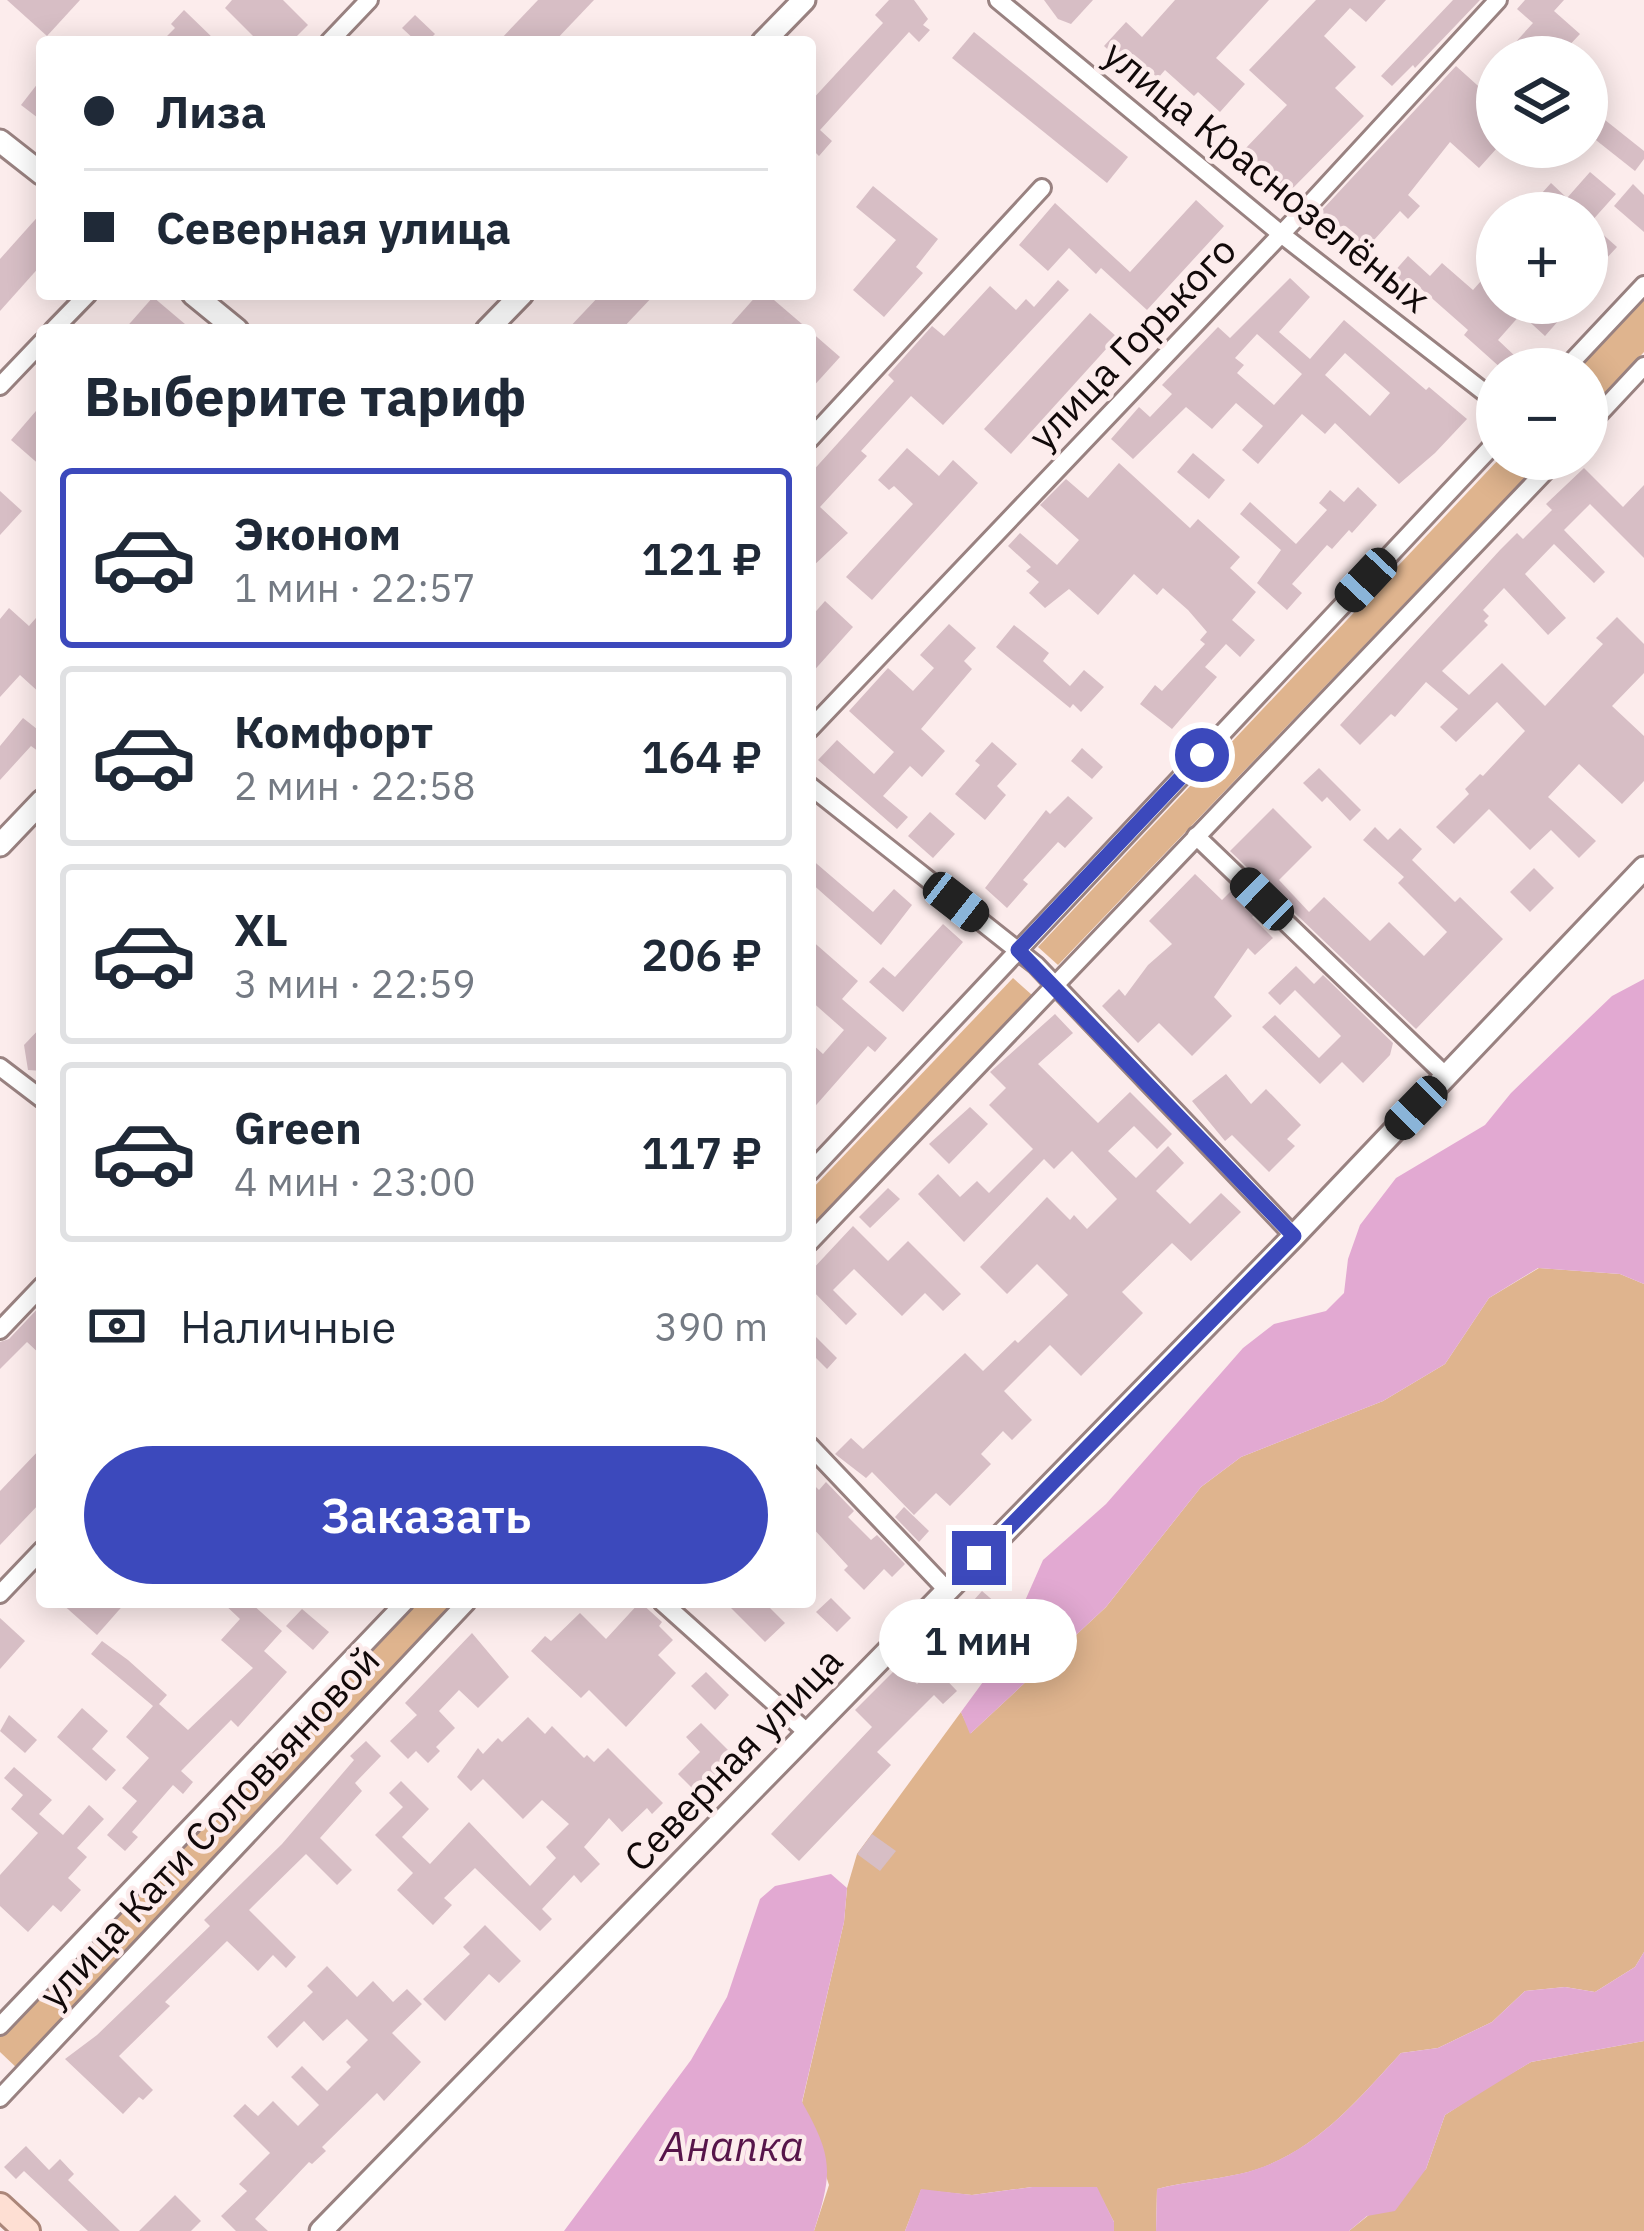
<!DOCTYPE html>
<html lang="ru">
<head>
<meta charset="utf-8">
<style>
  body { margin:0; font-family:"IBM Plex Sans",sans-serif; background:#f6f6f7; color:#1f2937; height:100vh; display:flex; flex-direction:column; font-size:45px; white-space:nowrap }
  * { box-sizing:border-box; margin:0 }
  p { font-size:39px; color:#747a83 }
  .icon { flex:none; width:66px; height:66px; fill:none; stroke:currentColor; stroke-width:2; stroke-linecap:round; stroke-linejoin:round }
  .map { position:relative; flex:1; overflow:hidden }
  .panel { position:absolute; left:36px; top:324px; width:780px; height:1284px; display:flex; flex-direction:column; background:#fff; border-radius:12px; box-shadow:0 6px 30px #0003 }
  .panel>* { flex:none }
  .banner { position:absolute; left:36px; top:36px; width:780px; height:264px; border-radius:12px; box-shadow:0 6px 30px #0003; display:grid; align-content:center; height:264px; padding:0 48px; background:#fff }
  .tools { position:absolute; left:1476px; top:36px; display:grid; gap:24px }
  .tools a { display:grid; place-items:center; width:132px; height:132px; border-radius:50%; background:#fff; box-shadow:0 6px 30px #0003; font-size:60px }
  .end { position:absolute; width:54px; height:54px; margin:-27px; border:15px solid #3c49bc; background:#fff; box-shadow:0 0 0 6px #fff }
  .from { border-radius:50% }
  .bubble { position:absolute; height:84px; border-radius:42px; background:#fff; box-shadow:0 6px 30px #0003; font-size:39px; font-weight:600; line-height:84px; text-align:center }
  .car { position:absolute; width:36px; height:72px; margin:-36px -18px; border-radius:15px; box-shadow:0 0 9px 3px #0007; background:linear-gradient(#222 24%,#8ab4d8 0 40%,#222 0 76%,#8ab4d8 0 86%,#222 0) }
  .banner b { display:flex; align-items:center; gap:42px; height:114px; font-size:45px }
  .banner b+b { border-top:3px solid #e0e1e3 }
  .banner i { width:30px; height:30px; background:#1f2937 }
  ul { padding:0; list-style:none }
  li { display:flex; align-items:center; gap:36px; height:180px; margin:0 24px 18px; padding:0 24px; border:6px solid #e0e1e3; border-radius:12px }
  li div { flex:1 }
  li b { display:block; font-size:45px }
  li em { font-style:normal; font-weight:600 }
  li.active { border-color:#3c49bc }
  li>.icon { width:108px; height:108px; stroke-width:1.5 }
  h2 { padding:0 48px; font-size:54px; line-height:144px }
  .pay { display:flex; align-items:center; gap:30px; height:132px; padding:0 48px; font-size:45px }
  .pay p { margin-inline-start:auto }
  .cta { display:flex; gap:24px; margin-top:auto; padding:24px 48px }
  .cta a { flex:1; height:138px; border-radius:72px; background:#3c49bc; color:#fff; font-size:48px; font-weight:600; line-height:138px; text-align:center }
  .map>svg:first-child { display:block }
  .green { fill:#dfb48e }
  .water { fill:#e2a9d2 }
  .building { fill:#d7bec5; fill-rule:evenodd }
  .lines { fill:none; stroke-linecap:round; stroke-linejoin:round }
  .minor-casing { stroke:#998281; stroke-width:22 }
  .tertiary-casing { stroke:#998281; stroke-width:27 }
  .primary-casing { stroke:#ab8679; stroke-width:30 }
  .minor { stroke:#fff; stroke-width:16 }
  .tertiary { stroke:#fff; stroke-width:21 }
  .primary { stroke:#fedfd3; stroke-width:24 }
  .route { stroke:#3c49bc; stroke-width:15 }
  .labels { text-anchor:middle; stroke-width:9; stroke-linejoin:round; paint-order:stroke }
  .street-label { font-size:39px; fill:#110909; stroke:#fcecec }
  .water-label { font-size:42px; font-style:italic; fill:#57154a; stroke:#fcecec }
</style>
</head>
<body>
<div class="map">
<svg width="1644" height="2231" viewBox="0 0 1644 2231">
  <rect width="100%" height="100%" fill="#fcecec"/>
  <!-- green -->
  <g class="green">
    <polygon points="1644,297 1644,352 1587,413 1587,369 1578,369"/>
    <polygon points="1499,459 1540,462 1058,965 1038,947"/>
    <polygon points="1013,978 1032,995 810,1231 810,1191"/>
    <path d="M1539,1268L1620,1274L1644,1284V1952L1635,1967L1595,1992L1565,1987L1525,1991L1492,2022L1438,2048L1401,2053C1354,2104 1310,2158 1240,2174C1212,2180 1184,2182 1157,2189L1156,2231H1114V2222L1096,2187H1032L972,2195L921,2190L905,2231H814L829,2185L802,2103L844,1922L847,1888L857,1854L961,1712L971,1733L1106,1607L1201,1487L1241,1457L1383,1401L1445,1364L1489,1298Z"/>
    <polygon points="412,1602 459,1602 19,2070 0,2052 0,2036"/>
    <polygon points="1644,2041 1644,2231 1349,2231 1426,2169 1445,2115 1491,2085 1531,2062"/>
  </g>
  <!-- water -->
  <g class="water">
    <polygon points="1644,979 1644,1284 1620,1274 1538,1268 1489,1298 1445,1364 1383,1401 1241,1457 1201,1487 1106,1607 970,1734 961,1712 999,1660 1043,1560 1106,1504 1243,1348 1274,1324 1326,1311 1344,1293 1348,1259 1360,1225 1396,1178 1485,1125 1511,1093 1612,996"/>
    <path d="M831,1874L847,1888L844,1922L802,2102C833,2157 833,2172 814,2231H564L691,2060L727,1997L760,1899L775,1886Z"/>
    <path d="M1644,1952V2041L1531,2062L1445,2115L1426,2169L1395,2211L1367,2216L1349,2231H1156L1157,2189C1184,2182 1212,2180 1239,2174C1310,2158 1354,2104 1401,2053L1438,2048L1492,2022L1525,1991L1565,1987L1595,1992L1635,1967Z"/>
    <polygon points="1032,2187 1097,2187 1114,2222 1114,2231 905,2231 921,2189 972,2195"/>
  </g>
  <!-- building -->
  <g class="building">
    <polygon points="7,0 80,0 47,36"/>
    <polygon points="232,0 283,0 308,25 291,42 259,42 225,8"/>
    <polygon points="538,0 594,0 554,42 498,42"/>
    <polygon points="889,0 914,0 928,19 923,25 930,30 919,42 909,32 820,130 832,141 819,156 810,147 810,102 883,23 875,15"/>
    <polygon points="1044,0 1093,0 1071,24 1058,19"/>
    <polygon points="1175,0 1269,0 1216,58 1245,84 1220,112 1198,92 1194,96 1165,70 1158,78 1127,51 1119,60 1104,46 1126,22 1142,37"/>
    <polygon points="1316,0 1386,0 1366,22 1350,8 1324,36 1356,67 1335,88 1364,116 1289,192 1244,150 1287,105 1249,70"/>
    <polygon points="1453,0 1480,0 1415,68 1413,65 1392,86 1381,76"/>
    <polygon points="1525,0 1564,0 1554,11 1580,34 1564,51 1553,42 1540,57 1502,57 1533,23 1517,9"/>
    <polygon points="184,10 217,42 161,42 175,28 171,24"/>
    <polygon points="415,15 435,34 427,42 417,42 402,28"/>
    <polygon points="974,32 1128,157 1107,183 952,58"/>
    <polygon points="1456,66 1497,103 1497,148 1479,168 1450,142 1408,195 1420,206 1408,219 1400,211 1366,249 1332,219 1320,233 1309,224"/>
    <polygon points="42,78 42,121 21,105"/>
    <polygon points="1595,112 1644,151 1644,159 1635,171 1587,133 1587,121"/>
    <polygon points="1590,172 1616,194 1590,223 1617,247 1604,261 1587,247 1587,213 1524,213 1551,183 1567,198"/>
    <polygon points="1633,184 1644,195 1644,232 1614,206"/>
    <polygon points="873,186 938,239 916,267 923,273 884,317 853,290 896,240 856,207"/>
    <polygon points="1196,200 1224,226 1147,310 1101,268 1096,274 1069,248 1048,271 1019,245 1055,203 1130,272"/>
    <polygon points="42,212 42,264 0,311 0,259"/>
    <polygon points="1408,256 1430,276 1442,263 1473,290 1497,263 1497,303 1574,303 1545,336 1521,314 1498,340 1516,357 1502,369 1464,335 1468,330 1418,286 1413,291 1393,273"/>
    <path d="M1290,278L1310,297L1279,332L1310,359L1344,320L1426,390L1429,387L1467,419L1435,453L1399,484L1335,423L1325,434L1302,414L1258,464L1242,450L1263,426L1236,403L1212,429L1186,407L1133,459L1111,439L1139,407L1150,417L1172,394L1162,385L1218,327L1230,338ZM1257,334L1302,374L1274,405L1237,373L1244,365L1235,358ZM1345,353L1390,393L1370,416L1325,375Z"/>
    <polygon points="1058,280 1069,290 943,425 911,396 861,451 867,456 820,507 848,533 810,569 810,474 894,381 888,375 932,326 944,336 990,286 1016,310 1026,299 1034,307"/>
    <polygon points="601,294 655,294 621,330 567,330"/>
    <polygon points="758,294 767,294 809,330 726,330"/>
    <polygon points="153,297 192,330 124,330"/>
    <polygon points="1090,313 1117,337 1011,454 984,429"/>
    <polygon points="810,331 840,357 810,390"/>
    <polygon points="42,404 42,467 11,440"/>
    <polygon points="907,448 939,476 953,460 978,483 872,600 846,577 913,504 894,486 889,490 878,480"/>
    <polygon points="1193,453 1225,480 1209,499 1177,472"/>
    <polygon points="1119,463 1190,528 1198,519 1240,557 1230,568 1256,592 1232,620 1255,640 1240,657 1226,644 1205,667 1217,677 1172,729 1140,704 1155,685 1162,691 1205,644 1200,640 1207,632 1188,610 1163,588 1157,595 1134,574 1098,615 1069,589 1045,608 1029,593 1039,582 1026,571 1031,567 1008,546 1020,533 1057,565 1079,540 1040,505 1066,479 1088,498"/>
    <polygon points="1584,468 1623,507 1644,485 1644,558 1590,504 1564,530 1605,572 1594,583 1554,544 1525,574 1566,618 1548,635 1504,588 1483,610 1489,616 1484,621 1488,625 1442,671 1469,695 1502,663 1545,706 1603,644 1596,638 1617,617 1644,644 1644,673 1612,706 1644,736 1644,781 1622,804 1579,764 1548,797 1596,841 1579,858 1551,830 1530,850 1489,809 1454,844 1436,827 1469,794 1465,789 1480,774 1483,776 1525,731 1497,702 1456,742 1440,727 1458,709 1426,682 1395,717 1391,714 1360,745 1340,725 1500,550 1517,533 1523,539 1552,510 1546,504"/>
    <polygon points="1358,487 1377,505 1352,533 1349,530 1332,549 1327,545 1292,584 1302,593 1287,610 1257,583 1281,550 1240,514 1250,502 1296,544 1327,510 1319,503 1330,490 1344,502"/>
    <polygon points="0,491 22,511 0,535"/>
    <polygon points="825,601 853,627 810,675 810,618"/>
    <polygon points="9,608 29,626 42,611 42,695 20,675 0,697 0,619"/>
    <polygon points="949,624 976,648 964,661 972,669 921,729 945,751 922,777 910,766 883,796 908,817 897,829 818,760 837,740 874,774 894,752 849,711 888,668 913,691 934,668 920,655"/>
    <polygon points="1014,625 1049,653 1043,661 1070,686 1084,670 1104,687 1081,712 1073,704 1070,708 996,647"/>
    <polygon points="23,718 42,733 42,754 31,746 0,780 0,746"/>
    <polygon points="992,742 1017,764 997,786 1006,795 985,820 955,794 980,765 975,761"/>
    <polygon points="1082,748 1103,767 1092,779 1071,761"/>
    <polygon points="1319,768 1361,810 1350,821 1327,797 1322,802 1303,783"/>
    <polygon points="1068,796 1093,818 1065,848 1058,842 1023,880 1028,884 1007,908 985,888 1046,810 1050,814"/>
    <polygon points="1273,808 1312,847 1279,880 1309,912 1324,897 1370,941 1389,922 1424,956 1447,932 1398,883 1404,877 1363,840 1375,827 1388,840 1400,828 1422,849 1412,860 1455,902 1460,897 1503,939 1416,1029 1230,851"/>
    <polygon points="930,812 955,834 933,858 908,836"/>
    <polygon points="810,858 873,912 894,889 912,905 881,945 810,882"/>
    <polygon points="1534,868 1554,888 1530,912 1510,892"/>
    <polygon points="1195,874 1222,900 1233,889 1257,912 1252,917 1273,938 1255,955 1248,948 1214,997 1232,1016 1192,1056 1159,1023 1138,1043 1102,1006 1119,989 1125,996 1148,965 1172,944 1149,921"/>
    <polygon points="943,924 963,942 903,1012 869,982 883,967 895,977"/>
    <polygon points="810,939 858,981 842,999 887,1038 875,1052 868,1046 810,1112 810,1042 823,1054 844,1030 810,1000"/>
    <polygon points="1296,966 1314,984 1323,975 1393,1043 1390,1055 1363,1083 1342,1062 1320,1084 1262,1027 1275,1015 1319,1058 1341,1036 1295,990 1280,1005 1268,993"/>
    <polygon points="1055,1014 1073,1033 1038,1064 1098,1123 1130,1092 1172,1134 1157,1149 1134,1126 1108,1151 1136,1178 1168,1146 1184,1163 1156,1191 1190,1224 1221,1193 1241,1212 1191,1261 1172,1243 1122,1292 1143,1313 1081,1376 1050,1345 1004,1391 1032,1420 1012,1440 1003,1431 981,1454 991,1464 950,1506 936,1493 914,1515 872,1472 866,1478 835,1454 851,1438 863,1449 965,1353 983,1371 1015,1340 1018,1343 1068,1295 1037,1264 1007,1294 980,1267 1047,1197 1070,1220 1074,1215 1087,1229 1117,1199 1072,1151 1054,1169 1044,1159 964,1242 918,1194 938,1174 960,1197 977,1181 989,1193 1033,1149 989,1105 1006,1088 990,1072"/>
    <polygon points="42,1026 42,1071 28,1070 24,1045"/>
    <polygon points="1226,1074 1251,1104 1266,1089 1301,1125 1287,1139 1295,1146 1269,1172 1232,1135 1225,1141 1192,1101"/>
    <polygon points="970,1107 988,1124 949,1164 929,1144"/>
    <polygon points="888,1188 900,1199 870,1228 859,1217"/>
    <polygon points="853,1226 888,1261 908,1241 961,1294 943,1311 925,1293 902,1316 854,1269 833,1290 857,1314 846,1325 810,1288 810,1272"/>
    <polygon points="42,1304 42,1356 27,1342 0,1369 0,1342 9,1339"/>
    <polygon points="810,1331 837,1358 827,1369 810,1352"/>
    <polygon points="42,1447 42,1501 0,1545 0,1491"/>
    <polygon points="810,1481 819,1490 826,1482 854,1511 848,1517 871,1540 877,1535 905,1564 892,1577 884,1569 864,1590 844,1570 848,1566 810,1525"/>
    <polygon points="904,1507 929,1531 919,1542 895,1517"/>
    <polygon points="982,1591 1004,1610 986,1629 965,1610"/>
    <polygon points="831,1598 851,1618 837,1632 816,1612"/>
    <polygon points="60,1602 126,1602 97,1635"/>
    <polygon points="222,1602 250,1602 282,1631 264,1651 287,1672 238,1727 231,1720 181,1771 193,1782 183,1794 173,1785 132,1832 138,1837 125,1851 107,1835 137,1801 122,1788 149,1758 126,1737 153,1706 91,1654 102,1641 128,1660 167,1695 159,1704 188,1730 253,1668 221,1640 240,1619"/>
    <polygon points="640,1602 662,1622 659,1626 673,1640 658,1655 676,1673 626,1727 589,1690 581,1698 531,1651 545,1636 551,1641 580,1613 606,1639"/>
    <polygon points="725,1602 764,1602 785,1623 765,1642"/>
    <polygon points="302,1609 329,1632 313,1650 286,1626"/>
    <polygon points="0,1618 25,1641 0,1669"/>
    <polygon points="472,1633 509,1677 478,1708 459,1690 439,1711 455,1728 436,1747 440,1751 428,1763 416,1751 408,1759 390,1741 417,1715 405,1703"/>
    <polygon points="899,1666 917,1684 934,1667 957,1691 943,1704 934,1695 877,1752 891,1765 799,1861 771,1834 872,1727 855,1710"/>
    <polygon points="706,1672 729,1695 715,1710 691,1686"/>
    <polygon points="82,1708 108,1731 92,1749 116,1770 106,1781 57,1737"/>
    <polygon points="9,1715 37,1740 25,1753 0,1731"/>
    <polygon points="528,1717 545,1734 552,1726 584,1758 587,1755 594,1762 608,1748 663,1803 652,1814 647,1808 622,1832 609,1818 584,1847 600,1864 581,1883 574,1875 542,1909 552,1919 540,1931 475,1868 444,1898 452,1905 433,1925 397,1890 413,1873 375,1835 403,1807 389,1793 401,1781 429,1809 402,1837 430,1864 469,1822 530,1886 556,1858 546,1847 569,1824 542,1800 523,1819 483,1779 471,1791 457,1777 478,1748 483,1754 498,1738 502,1742"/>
    <polygon points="701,1723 733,1755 698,1794 678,1774 700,1752 686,1737"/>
    <polygon points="366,1741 381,1756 355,1783 362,1791 320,1838 352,1870 337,1885 306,1854 249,1910 296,1957 286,1968 273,1955 258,1971 227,1941 165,2002 170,2006 119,2056 153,2090 143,2100 139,2097 123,2114 65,2059 97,2035 210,1926 204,1920 282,1844 354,1760 350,1756"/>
    <polygon points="14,1767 52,1800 39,1814 63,1835 89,1805 104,1819 77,1848 87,1857 68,1878 81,1890 61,1912 53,1905 28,1932 0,1906 0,1875 38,1833 11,1809 23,1795 4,1778"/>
    <polygon points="872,1834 896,1851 880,1871 857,1854"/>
    <polygon points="485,1925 521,1961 499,1983 489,1974 445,2021 423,1999 470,1954 463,1947"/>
    <polygon points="327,1966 357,1997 373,1981 393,2002 407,1989 422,2004 392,2033 421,2062 384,2101 377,2093 322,2147 326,2151 312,2164 309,2162 255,2219 268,2231 236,2231 221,2216 247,2191 239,2184 270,2153 233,2116 245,2104 258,2116 273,2101 298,2126 319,2105 291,2077 302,2066 327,2091 351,2067 346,2062 368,2040 347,2019 323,2041 304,2021 277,2048 267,2037 313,1992 307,1986"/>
    <polygon points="26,2146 49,2170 60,2159 74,2174 68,2180 120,2231 88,2231 24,2171 16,2179 4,2167"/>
    <polygon points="175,2195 201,2221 191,2231 139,2231"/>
  </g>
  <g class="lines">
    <!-- minor casing -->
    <g class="minor-casing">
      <g id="minor">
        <polyline points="998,0 1281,234 1497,402"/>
        <polyline points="329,42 369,0"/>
        <polyline points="53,330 88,294"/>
        <polyline points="1565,369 1644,285"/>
        <polyline points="0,386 42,342"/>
        <polyline points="1587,427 1644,366"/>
        <polyline points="810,439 1042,188"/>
        <polyline points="810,729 1307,207 1498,0"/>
        <polyline points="810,786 1036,965 1294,1236"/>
        <polyline points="1196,836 1446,1076"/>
        <polyline points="0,1067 42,1099"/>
        <polyline points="810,1172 1497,441"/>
        <polyline points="810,1242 1557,459"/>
        <polyline points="0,1330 42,1286"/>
        <polyline points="810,1446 947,1590"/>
        <polyline points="0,1594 42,1550"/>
        <polyline points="662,1602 809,1734"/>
        <polyline points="0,2026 405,1602"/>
        <polyline points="0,2098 467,1602"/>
      </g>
    </g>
    <!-- tertiary casing -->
    <g class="tertiary-casing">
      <g id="tertiary">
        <polyline points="763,42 804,0"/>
        <polyline points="0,141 42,174"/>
        <polyline points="193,294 237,330"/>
        <polyline points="487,330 522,294"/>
        <polyline points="0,845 42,801"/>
        <polyline points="321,2231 1294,1236 1644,868"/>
      </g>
    </g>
    <!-- primary casing -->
    <g class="primary-casing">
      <polyline id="primary" points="0,2206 27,2231"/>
    </g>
    <!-- minor -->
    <use href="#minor" class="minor"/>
    <!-- tertiary -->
    <use href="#tertiary" class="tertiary"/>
    <!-- primary -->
    <use href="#primary" class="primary"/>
  </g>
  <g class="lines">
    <!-- route -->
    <polyline class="route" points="979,1558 1294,1236 1018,950 1202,755"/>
  </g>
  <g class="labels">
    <!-- street labels -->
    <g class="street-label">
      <text transform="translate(1267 176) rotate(39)" y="14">улица Краснозелёных</text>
      <text transform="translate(1132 343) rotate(-46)" y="14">улица Горького</text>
      <text transform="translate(733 1759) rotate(-46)" y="14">Северная улица</text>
      <text transform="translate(209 1827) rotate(-47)" y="14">улица Кати Соловьяновой</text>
    </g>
    <!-- water labels -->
    <g class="water-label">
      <text x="732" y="2161">Анапка</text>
    </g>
  </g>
</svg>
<div class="tools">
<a><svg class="icon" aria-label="layers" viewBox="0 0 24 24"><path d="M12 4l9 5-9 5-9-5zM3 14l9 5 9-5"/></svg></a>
<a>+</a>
<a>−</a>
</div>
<i class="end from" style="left:1202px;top:755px"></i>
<i class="end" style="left:979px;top:1558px"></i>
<div class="bubble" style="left:879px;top:1599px;width:198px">1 мин</div>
<i class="car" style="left:1366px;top:580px;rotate:223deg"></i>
<i class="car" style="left:1262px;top:899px;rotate:314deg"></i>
<i class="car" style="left:956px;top:902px;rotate:128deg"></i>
<i class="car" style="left:1416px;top:1108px;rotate:224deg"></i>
<div class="banner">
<b><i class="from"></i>Лиза</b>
<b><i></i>Северная улица</b>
</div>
<section class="panel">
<h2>Выберите тариф</h2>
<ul>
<li class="active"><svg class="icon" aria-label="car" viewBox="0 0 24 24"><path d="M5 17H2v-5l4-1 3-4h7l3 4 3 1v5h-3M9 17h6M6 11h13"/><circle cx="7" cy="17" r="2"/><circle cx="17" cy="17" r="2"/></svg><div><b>Эконом</b><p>1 мин · 22:57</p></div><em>121 ₽</em></li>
<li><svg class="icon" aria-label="car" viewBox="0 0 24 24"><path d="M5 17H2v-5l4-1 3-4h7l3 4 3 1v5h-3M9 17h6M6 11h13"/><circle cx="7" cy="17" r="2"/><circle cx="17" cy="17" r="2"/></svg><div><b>Комфорт</b><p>2 мин · 22:58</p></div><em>164 ₽</em></li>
<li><svg class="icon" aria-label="car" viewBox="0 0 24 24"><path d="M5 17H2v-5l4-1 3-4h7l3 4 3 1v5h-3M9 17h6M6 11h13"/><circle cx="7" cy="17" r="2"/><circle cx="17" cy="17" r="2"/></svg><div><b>XL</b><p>3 мин · 22:59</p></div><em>206 ₽</em></li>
<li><svg class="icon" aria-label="car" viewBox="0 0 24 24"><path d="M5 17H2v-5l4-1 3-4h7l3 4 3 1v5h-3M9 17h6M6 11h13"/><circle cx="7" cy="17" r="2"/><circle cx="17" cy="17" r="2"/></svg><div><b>Green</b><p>4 мин · 23:00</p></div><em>117 ₽</em></li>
</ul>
<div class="pay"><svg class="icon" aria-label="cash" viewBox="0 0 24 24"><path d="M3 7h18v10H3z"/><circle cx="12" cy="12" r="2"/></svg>Наличные<p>390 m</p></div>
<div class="cta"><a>Заказать</a></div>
</section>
</div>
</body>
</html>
